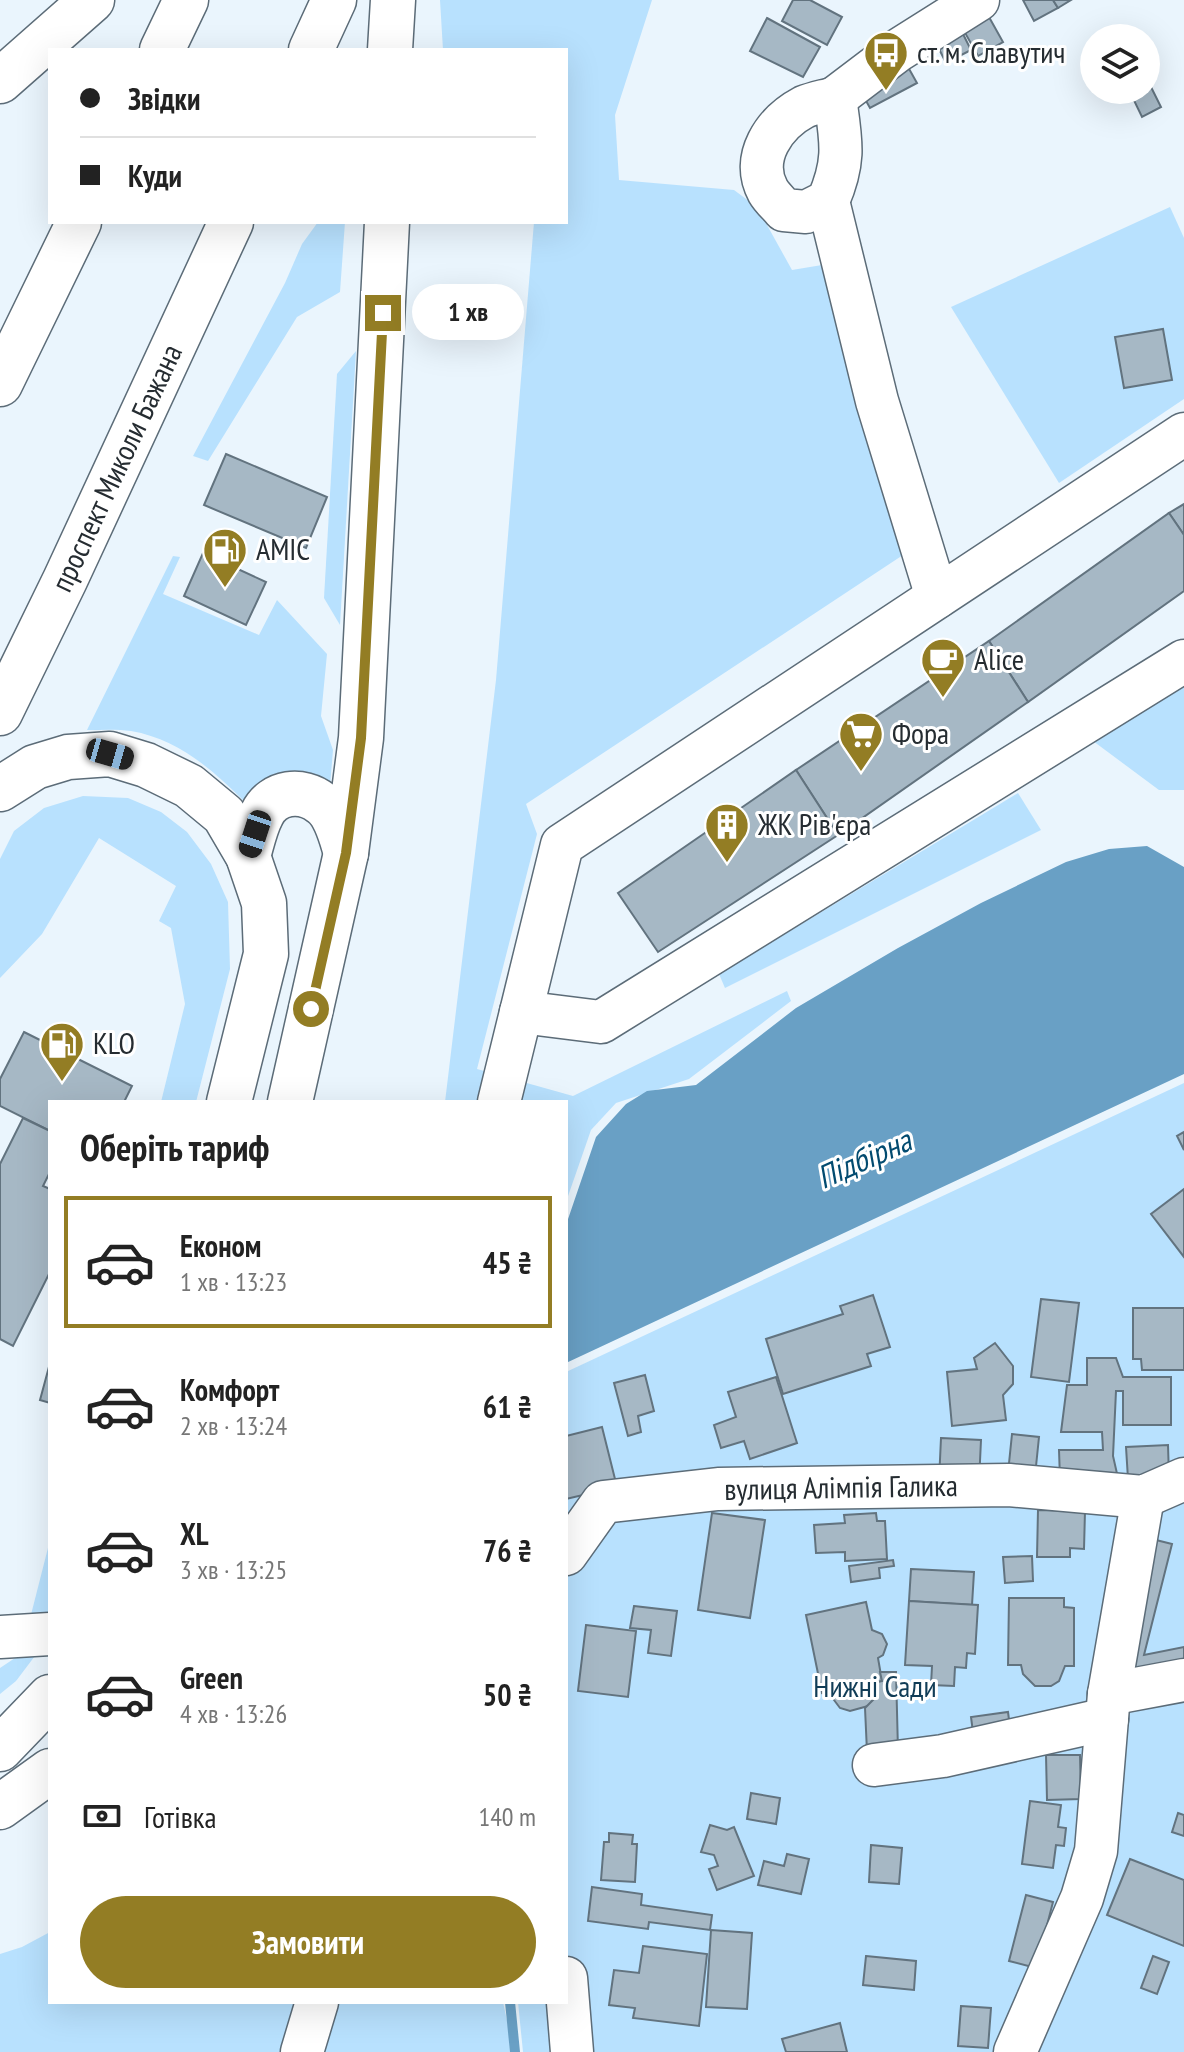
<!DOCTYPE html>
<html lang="uk">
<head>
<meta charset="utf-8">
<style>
  body { margin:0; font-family:"PT Sans Narrow",sans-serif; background:#f2f2f2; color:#222; height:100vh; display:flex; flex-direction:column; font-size:30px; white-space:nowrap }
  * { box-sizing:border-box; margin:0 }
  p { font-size:26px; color:#767676 }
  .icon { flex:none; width:44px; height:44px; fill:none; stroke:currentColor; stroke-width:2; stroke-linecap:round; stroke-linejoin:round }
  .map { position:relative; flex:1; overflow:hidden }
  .panel { position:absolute; left:48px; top:1100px; width:520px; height:904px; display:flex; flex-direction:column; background:#fff; border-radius:0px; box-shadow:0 8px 32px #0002 }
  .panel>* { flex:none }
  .guide { position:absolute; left:48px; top:48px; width:520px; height:176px; border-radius:0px; box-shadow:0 8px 32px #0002; display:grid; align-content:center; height:176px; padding:0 32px; background:#fff }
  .controls { position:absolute; left:1080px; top:24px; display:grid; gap:16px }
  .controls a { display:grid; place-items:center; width:80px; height:80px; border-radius:50%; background:#fff; box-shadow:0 8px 32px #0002; font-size:40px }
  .end { position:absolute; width:36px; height:36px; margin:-18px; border:10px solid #937d24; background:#fff; box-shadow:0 0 0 4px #fff }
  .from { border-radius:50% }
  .bubble { position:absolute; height:56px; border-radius:28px; background:#fff; box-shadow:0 8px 32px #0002; font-size:26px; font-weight:600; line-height:56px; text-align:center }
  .car { position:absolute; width:24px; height:48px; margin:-24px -12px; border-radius:10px; box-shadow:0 0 6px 2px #0007; background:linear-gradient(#222 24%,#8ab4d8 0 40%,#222 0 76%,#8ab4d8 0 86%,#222 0) }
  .guide b { display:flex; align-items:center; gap:28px; height:76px; font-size:30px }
  .guide b+b { border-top:2px solid #e0e0e0 }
  .guide i { width:20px; height:20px; background:#222 }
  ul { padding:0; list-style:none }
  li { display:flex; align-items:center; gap:24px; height:132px; margin:0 16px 12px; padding:0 16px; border:4px solid transparent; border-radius:0px }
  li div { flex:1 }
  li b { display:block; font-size:30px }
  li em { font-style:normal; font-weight:600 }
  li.current { border-color:#937d24 }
  li>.icon { width:72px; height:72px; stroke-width:1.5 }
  h2 { padding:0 32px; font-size:36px; line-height:96px }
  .pay { display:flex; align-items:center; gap:20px; height:88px; padding:0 32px; font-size:30px }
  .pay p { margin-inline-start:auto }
  .cta { display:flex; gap:16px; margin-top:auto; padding:16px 32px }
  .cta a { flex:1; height:92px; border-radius:48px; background:#937d24; color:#fff; font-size:32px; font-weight:600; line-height:92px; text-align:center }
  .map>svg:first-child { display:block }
  .green { fill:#b8e1fe }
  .water { fill:#69a0c5 }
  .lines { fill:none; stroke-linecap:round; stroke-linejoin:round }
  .stream { stroke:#69a0c5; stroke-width:10 }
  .building { fill:#a6b8c5; stroke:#62737f; stroke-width:2 }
  .minor-casing { stroke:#5c6c78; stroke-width:45 }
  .highway-casing { stroke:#5c6c78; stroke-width:47 }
  .minor { stroke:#fff; stroke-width:42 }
  .highway { stroke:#fff; stroke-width:44 }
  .route { stroke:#937d24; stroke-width:10 }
  .labels { text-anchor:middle; stroke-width:6; stroke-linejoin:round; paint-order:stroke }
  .poi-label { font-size:30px; fill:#252c31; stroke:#fff; text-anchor:start }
  .street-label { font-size:30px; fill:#252c31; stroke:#fff }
  .park-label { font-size:30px; fill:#113d57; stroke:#fff }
  .water-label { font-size:32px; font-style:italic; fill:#024b70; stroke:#fff }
</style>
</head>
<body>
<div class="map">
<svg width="1184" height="2052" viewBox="0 0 1184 2052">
  <rect width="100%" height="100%" fill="#eaf5fd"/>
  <!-- green -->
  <g class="green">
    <polygon points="440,0 652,0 615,115 619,180 734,190 757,207 792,270 822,265 903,555 526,804 537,834 477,1069 573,1096 787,991 791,1001 689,1079 616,1103 591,1130 566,1202 566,1102 445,1102 496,680 534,222 566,222 566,50 443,50"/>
    <polygon points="1170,207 1184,238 1184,399 1059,483 951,307"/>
    <polygon points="318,222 345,222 340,292 297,317 208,461 193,456 285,283 302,244"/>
    <polygon points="356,351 340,625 324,598 337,374"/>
    <path d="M173,556L180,557L163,594L259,635L277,600L327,654L321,716L333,750L330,786L245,802C213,770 178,739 131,731C117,729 101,730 87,730Z"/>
    <polygon points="1184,671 1184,790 1159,790 1089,738"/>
    <polygon points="1018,793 1041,830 725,988 719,974"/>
    <polygon points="83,796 128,798 161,812 187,832 211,864 228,902 230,969 196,1102 161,1102 185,1004 171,928 159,921 176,886 99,838 42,934 0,978 0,859 14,831 44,808"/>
    <polygon points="1184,1083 1184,2052 523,2052 518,2002 566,2002 566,1372"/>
    <polygon points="50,1540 50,1636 16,1681 0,1694 0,1668 21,1654"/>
    <polygon points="50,1932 50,2002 503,2002 509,2030 510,2052 0,2052 0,1954 22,1947"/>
  </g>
  <!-- water -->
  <polygon class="water" points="1147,846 1184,867 1184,1074 566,1363 566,1225 596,1137 626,1104 647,1091 696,1085 796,1008 898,948 981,903 1066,862 1109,849"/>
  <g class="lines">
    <!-- stream -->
    <polyline class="stream" points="510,2002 515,2052"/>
  </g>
  <!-- building -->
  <g class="building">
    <polygon points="793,0 810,0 842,17 827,45 782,21"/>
    <polygon points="1023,0 1053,0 1058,8 1034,21"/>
    <polygon points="1053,0 1071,0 1058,8"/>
    <polygon points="989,17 1003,42 978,56 964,31"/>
    <polygon points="767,18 820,47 803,77 750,51"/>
    <polygon points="963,34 971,50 946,63 938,47"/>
    <polygon points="908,67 917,83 870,108 861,92"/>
    <polygon points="1148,81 1161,107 1142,117 1129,90 1146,90"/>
    <polygon points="1163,329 1172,380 1124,388 1115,337"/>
    <polygon points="226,454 327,497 306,548 204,505"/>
    <polygon points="1184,504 1184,535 1169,513"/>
    <polygon points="1169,513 1184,535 1184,591 1028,702 989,641"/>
    <polygon points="203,553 266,582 246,625 184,596"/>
    <polygon points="989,641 1028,702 838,835 796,770"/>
    <polygon points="796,770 838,835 658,952 618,893"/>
    <polygon points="24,1032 132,1086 124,1102 50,1102 50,1131 0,1106 0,1079"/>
    <polygon points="23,1118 50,1131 50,1172 43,1186 50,1189 50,1272 13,1346 0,1339 0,1164"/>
    <polygon points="1184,1132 1184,1150 1177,1136"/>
    <polygon points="1184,1189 1184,1257 1151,1214"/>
    <polygon points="873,1295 890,1347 867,1354 871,1366 783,1394 766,1339 843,1314 840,1306"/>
    <polygon points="1041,1299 1079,1303 1069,1382 1031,1377"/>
    <polygon points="1133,1308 1184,1308 1184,1370 1142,1370 1141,1359 1133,1359"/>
    <polygon points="995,1343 1013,1366 1013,1384 1003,1395 1006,1420 952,1426 947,1372 977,1369 974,1358"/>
    <polygon points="1087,1358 1116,1358 1123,1377 1171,1377 1171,1425 1123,1425 1123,1391 1116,1391 1113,1456 1118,1478 1060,1479 1059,1450 1103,1450 1102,1432 1061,1432 1067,1385 1087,1385"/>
    <polygon points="50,1363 50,1403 40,1400"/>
    <polygon points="645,1375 654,1411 638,1416 641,1432 628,1436 614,1383"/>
    <polygon points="776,1377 797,1443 750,1459 744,1441 721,1448 714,1425 736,1417 728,1392"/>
    <polygon points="602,1427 617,1487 566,1499 566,1436"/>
    <polygon points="1012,1434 1039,1437 1035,1476 1008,1473"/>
    <polygon points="941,1438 981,1440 979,1482 939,1481"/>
    <polygon points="1168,1445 1169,1477 1128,1479 1126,1447"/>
    <polygon points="1038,1510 1085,1511 1084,1549 1070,1548 1070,1557 1037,1557"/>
    <polygon points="712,1513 765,1520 750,1618 698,1610"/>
    <polygon points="876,1513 877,1521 885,1521 887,1559 845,1561 845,1552 816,1553 814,1525 845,1523 844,1515"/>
    <polygon points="1148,1538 1172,1544 1144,1655 1184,1647 1184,1670 1121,1681"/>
    <polygon points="1032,1556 1033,1581 1005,1583 1003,1557"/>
    <polygon points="893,1560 894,1566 879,1568 880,1578 851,1582 849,1566"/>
    <polygon points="911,1569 974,1572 972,1605 909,1601"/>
    <polygon points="1009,1598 1064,1598 1064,1607 1074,1608 1074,1666 1065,1666 1059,1681 1051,1686 1035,1686 1023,1674 1021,1665 1008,1665"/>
    <polygon points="909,1601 978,1605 975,1654 967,1653 966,1668 955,1667 954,1686 931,1685 932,1666 905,1665"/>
    <polygon points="866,1602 872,1630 882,1634 887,1644 883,1655 878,1658 882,1681 878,1682 874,1699 868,1706 850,1711 840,1708 828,1692 822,1693 806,1615"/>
    <polygon points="634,1606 677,1611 671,1656 648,1653 651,1630 630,1628"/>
    <polygon points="586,1625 636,1631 628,1697 578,1691"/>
    <polygon points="880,1672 896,1672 898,1751 867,1752 865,1708 874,1699 878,1682 882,1681"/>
    <polygon points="1008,1712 1011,1735 974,1740 971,1717"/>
    <polygon points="1046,1755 1080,1755 1081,1799 1047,1800"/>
    <polygon points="751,1793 780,1798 776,1824 747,1819"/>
    <polygon points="1030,1801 1061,1805 1058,1827 1066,1828 1064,1846 1056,1845 1053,1868 1022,1864"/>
    <polygon points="1178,1813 1184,1815 1184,1836 1172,1832"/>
    <polygon points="710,1825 727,1830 734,1827 754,1876 717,1890 709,1869 718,1866 714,1855 701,1852"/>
    <polygon points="609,1833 633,1835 632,1844 637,1844 635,1882 601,1880 604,1842 609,1842"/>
    <polygon points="871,1845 902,1848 899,1884 869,1882"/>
    <polygon points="787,1854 809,1859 801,1894 758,1885 764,1861 784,1866"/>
    <polygon points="1130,1859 1184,1880 1184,1946 1107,1915"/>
    <polygon points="592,1887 642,1894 641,1905 712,1915 710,1930 649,1922 648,1929 588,1921"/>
    <polygon points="1026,1895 1053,1902 1036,1968 1009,1961"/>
    <polygon points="711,1930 752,1933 747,2009 706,2007"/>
    <polygon points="643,1946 707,1954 699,2026 633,2018 635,2008 609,2005 614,1970 639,1973"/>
    <polygon points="866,1956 916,1961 914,1990 863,1985"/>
    <polygon points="1153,1956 1169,1962 1157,1994 1141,1988"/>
    <polygon points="961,2006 991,2008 988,2048 958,2046"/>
    <polygon points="840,2023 847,2052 786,2052 782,2039"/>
  </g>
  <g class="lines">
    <!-- minor casing -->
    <g class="minor-casing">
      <g id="minor">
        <path d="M835,98C841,141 846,160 828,201L806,212L784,210C779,204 772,198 768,191C750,158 774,123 804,107C814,103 825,101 835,98Z"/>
        <polyline points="835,98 897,51 978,0"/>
        <polyline points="828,201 877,401 937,597"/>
        <polyline points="521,1012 601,1022 1184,661"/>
        <polyline points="499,1102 562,845 1184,434"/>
        <polyline points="566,1554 603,1502 718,1489 1009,1485 1143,1497 1184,1479"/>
        <polyline points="0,1637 50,1634"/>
        <polyline points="1109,1694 1184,1680"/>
        <polyline points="874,1765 943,1756 1107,1719"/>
        <polyline points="566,1978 572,2052"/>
        <polyline points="302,2052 317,2002"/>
        <polyline points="1015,2052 1082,1898 1096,1851 1109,1694 1143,1497"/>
      </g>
    </g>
    <!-- highway casing -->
    <g class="highway-casing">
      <g id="highway">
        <polyline points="162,50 186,0"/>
        <polyline points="311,50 334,0"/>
        <polyline points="390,50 393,0"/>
        <polyline points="0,81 92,0"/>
        <polyline points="0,384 79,222"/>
        <polyline points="0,713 65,580 231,222"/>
        <polyline points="0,789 35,767 68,757 110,754 146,765 189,786 224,815 248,856 264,903 266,954 229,1102"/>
        <path d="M248,856C252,843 255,827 262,814C273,791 302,788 321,803C336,813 341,837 346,853"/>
        <polyline points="290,1102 346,853 361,738 387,222"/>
        <polyline points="0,1749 50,1697"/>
        <polyline points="0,1807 50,1771"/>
      </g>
    </g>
    <!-- minor -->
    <use href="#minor" class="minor"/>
    <!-- highway -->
    <use href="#highway" class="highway"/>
  </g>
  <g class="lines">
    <!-- route -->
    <polyline class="route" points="311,1009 346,853 361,738 383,313"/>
  </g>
  <!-- icons -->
  <defs>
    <g id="bus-pin" transform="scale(2.3)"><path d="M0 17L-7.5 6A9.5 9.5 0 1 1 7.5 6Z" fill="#937d24" stroke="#fff"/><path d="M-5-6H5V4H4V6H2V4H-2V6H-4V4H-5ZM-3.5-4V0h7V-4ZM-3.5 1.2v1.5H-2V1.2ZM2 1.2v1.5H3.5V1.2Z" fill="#fff"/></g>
    <g id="fuel-pin" transform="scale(2.3)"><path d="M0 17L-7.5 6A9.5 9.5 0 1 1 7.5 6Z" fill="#937d24" stroke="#fff"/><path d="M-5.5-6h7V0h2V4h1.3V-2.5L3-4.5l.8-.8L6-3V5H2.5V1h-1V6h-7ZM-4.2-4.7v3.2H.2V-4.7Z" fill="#fff"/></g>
    <g id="cafe-pin" transform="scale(2.3)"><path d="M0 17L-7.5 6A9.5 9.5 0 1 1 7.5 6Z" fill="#937d24" stroke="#fff"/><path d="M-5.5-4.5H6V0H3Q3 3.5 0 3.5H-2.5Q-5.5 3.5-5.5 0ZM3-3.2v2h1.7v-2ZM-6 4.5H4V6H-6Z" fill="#fff"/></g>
    <g id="supermarket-pin" transform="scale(2.3)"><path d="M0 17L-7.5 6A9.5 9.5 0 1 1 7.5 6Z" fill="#937d24" stroke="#fff"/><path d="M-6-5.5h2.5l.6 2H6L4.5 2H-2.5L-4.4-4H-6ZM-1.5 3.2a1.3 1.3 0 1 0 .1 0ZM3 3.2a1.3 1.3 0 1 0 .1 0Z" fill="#fff"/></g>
    <g id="building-pin" transform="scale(2.3)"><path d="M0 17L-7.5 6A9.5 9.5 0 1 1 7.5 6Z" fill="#937d24" stroke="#fff"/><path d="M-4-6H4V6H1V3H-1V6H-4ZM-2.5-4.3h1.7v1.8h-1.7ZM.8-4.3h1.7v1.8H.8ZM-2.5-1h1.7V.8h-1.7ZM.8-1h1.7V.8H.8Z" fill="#fff"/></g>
  </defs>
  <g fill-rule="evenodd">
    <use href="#bus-pin" x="886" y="53"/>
    <use href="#fuel-pin" x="225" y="550"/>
    <use href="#cafe-pin" x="943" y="660"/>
    <use href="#supermarket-pin" x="861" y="734"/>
    <use href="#building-pin" x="727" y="825"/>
    <use href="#fuel-pin" x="62" y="1044"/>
  </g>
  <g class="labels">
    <!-- poi labels -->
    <g class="poi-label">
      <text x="917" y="63">ст. м. Славутич</text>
      <text x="256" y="560">AMIC</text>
      <text x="974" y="670">Alice</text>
      <text x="892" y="744">Фора</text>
      <text x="758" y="835">ЖК Рів'єра</text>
      <text x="93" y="1054">KLO</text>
    </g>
    <!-- street labels -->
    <g class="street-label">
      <text transform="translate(117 468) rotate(-65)" y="10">проспект Миколи Бажана</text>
      <text transform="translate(841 1488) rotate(-1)" y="10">вулиця Алімпія Галика</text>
    </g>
    <!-- park labels -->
    <g class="park-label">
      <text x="875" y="1697">Нижні Сади</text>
    </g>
    <!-- water labels -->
    <g class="water-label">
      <text transform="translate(864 1159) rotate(-24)" y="11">Підбірна</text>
    </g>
  </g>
</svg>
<div class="controls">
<a><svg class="icon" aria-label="layers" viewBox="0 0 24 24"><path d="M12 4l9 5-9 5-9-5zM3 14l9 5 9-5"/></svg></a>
</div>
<i class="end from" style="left:311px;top:1009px"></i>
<i class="end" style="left:383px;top:313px"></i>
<div class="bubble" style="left:412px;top:284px;width:112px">1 хв</div>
<i class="car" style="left:110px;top:754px;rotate:106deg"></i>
<i class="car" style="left:255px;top:834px;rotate:198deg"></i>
<div class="guide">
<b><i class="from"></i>Звідки</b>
<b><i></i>Куди</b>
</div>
<section class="panel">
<h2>Оберіть тариф</h2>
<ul>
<li class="current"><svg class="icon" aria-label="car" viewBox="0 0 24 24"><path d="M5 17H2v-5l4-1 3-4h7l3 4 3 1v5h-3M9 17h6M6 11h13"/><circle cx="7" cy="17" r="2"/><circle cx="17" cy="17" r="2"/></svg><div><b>Економ</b><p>1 хв · 13:23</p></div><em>45 ₴</em></li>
<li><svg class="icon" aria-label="car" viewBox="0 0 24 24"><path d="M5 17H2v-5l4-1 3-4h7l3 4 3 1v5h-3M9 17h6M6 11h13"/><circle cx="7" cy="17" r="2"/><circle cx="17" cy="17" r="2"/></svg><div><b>Комфорт</b><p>2 хв · 13:24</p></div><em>61 ₴</em></li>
<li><svg class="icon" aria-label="car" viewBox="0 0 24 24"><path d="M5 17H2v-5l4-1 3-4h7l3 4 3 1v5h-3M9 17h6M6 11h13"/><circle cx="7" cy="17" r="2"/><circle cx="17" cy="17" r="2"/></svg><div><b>XL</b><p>3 хв · 13:25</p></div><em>76 ₴</em></li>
<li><svg class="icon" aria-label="car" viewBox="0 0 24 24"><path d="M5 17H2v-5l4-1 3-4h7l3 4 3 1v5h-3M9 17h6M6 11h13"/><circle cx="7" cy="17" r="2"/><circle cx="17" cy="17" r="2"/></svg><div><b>Green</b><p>4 хв · 13:26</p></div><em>50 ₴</em></li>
</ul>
<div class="pay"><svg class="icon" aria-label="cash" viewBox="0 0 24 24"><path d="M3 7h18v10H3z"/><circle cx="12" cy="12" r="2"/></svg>Готівка<p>140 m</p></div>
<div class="cta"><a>Замовити</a></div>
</section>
</div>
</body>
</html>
